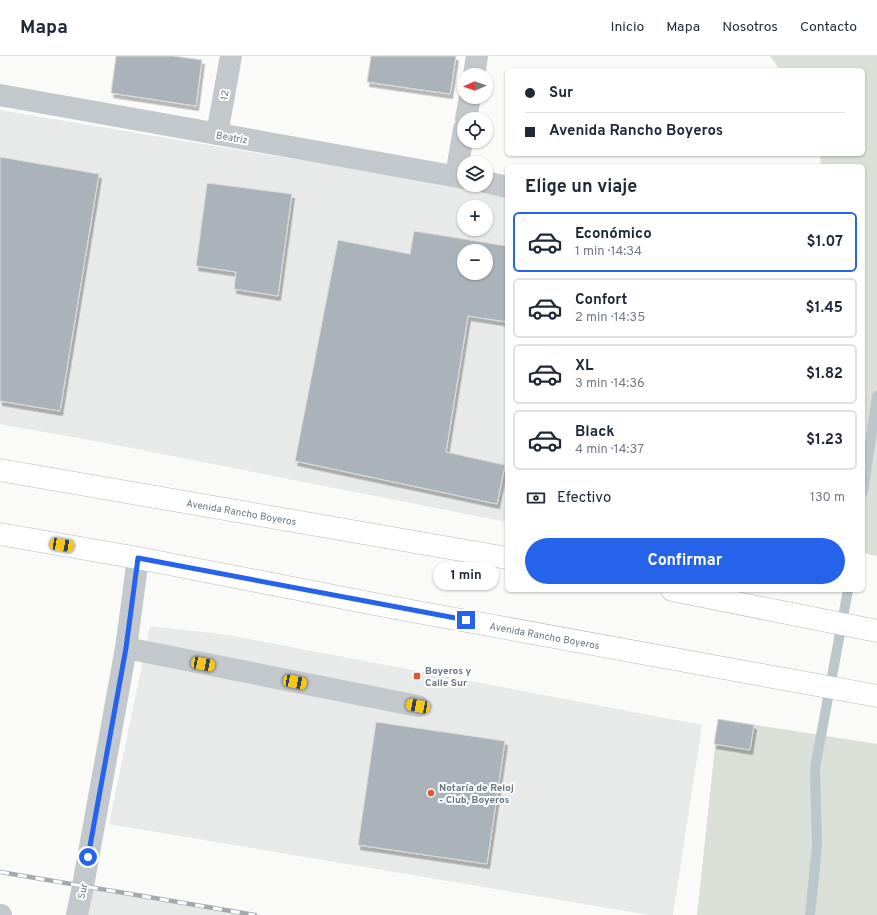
<!DOCTYPE html>
<html lang="es">
<head>
<meta charset="utf-8">
<style>
  body { margin:0; font-family:Overpass,sans-serif; background:#f2f2f3; color:#1f2937; height:100vh; display:flex; flex-direction:column; font-size:15px; white-space:nowrap }
  * { box-sizing:border-box; margin:0 }
  p { font-size:13px; color:#747a83 }
  .icon { flex:none; width:22px; height:22px; fill:none; stroke:currentColor; stroke-width:2; stroke-linecap:round; stroke-linejoin:round }
  .map { position:relative; flex:1; overflow:hidden }
  .details { position:absolute; left:505px; top:108px; width:360px; height:428px; display:flex; flex-direction:column; background:#fff; border-radius:6px; box-shadow:0 1px 3px #0004 }
  .details>* { flex:none }
  .guide { position:absolute; left:505px; top:12px; width:360px; height:88px; border-radius:6px; box-shadow:0 1px 3px #0004; display:grid; align-content:center; height:88px; padding:0 20px; background:#fff }
  .needle { width:26px; rotate:268deg }
  .controls { position:absolute; left:457px; top:12px; display:grid; gap:8px }
  .controls a { display:grid; place-items:center; width:36px; height:36px; border-radius:50%; background:#fff; box-shadow:0 1px 3px #0004; font-size:20px }
  .end { position:absolute; width:18px; height:18px; margin:-9px; border:5px solid #2563eb; background:#fff; box-shadow:0 0 0 2px #fff }
  .from { border-radius:50% }
  .bubble { position:absolute; height:28px; border-radius:14px; background:#fff; box-shadow:0 1px 3px #0004; font-size:13px; font-weight:700; line-height:28px; text-align:center }
  .car { position:absolute; width:12px; height:24px; margin:-12px -6px; border-radius:5px; box-shadow:0 0 3px 1px #0007; background:linear-gradient(#f5c518 24%,#345 0 40%,#f5c518 0 76%,#345 0 86%,#f5c518 0) }
  .guide b { display:flex; align-items:center; gap:14px; height:38px; font-size:15px }
  .guide b+b { border-top:1px solid #e0e1e3 }
  .guide i { width:10px; height:10px; background:#1f2937 }
  ul { padding:0; list-style:none }
  li { display:flex; align-items:center; gap:12px; height:60px; margin:0 8px 6px; padding:0 12px; border:2px solid #e0e1e3; border-radius:6px }
  li div { flex:1 }
  li b { display:block; font-size:15px }
  li em { font-style:normal; font-weight:700 }
  li.active { border-color:#2563eb }
  li>.icon { width:36px; height:36px; stroke-width:1.5 }
  h2 { padding:0 20px; font-size:18px; line-height:48px }
  .pay { display:flex; align-items:center; gap:10px; height:44px; padding:0 20px; font-size:15px }
  .pay p { margin-inline-start:auto }
  .cta { display:flex; gap:8px; margin-top:auto; padding:8px 20px }
  .cta a { flex:1; height:46px; border-radius:24px; background:#2563eb; color:#fff; font-size:16px; font-weight:700; line-height:46px; text-align:center }
  header { display:flex; align-items:center; gap:24px; box-sizing:border-box; height:56px; padding:0 20px; background:#fff; border-bottom:1px solid #e0e1e3 }
  header strong { font-size:19px }
  nav { display:flex; gap:22px; margin-inline-start:auto; font-size:14px }
  .map>svg:first-child { display:block }
  .built { fill:#e8e9e9; fill-rule:evenodd }
  .green { fill:#dadfd7 }
  .lines { fill:none; stroke-linecap:round; stroke-linejoin:round }
  .stream { stroke:#bbc7cb; stroke-width:10 }
  .building { fill:#aab3b9; stroke:#dcdcda; fill-rule:evenodd; filter:url(#shadow) }
  .highway-casing { stroke:#b4b9bd; stroke-width:23 }
  .minor { stroke:#c3c8cc; stroke-width:22 }
  .highway { stroke:#fff; stroke-width:22 }
  .rail-casing { stroke:#a2aab0; stroke-width:4.5 }
  .rail { stroke:#fff; stroke-width:3; stroke-dasharray:9; stroke-linecap:butt }
  .route { stroke:#2563eb; stroke-width:5 }
  .poi-dot { fill:#e4572e; stroke:#fff; stroke-width:1.5 }
  .labels { text-anchor:middle; stroke-width:4; stroke-linejoin:round; paint-order:stroke }
  .street-label { font-size:10px; fill:#657683; stroke:#fff }
  .poi-label { font-size:10px; font-weight:bold; fill:#657683; stroke:#fff; text-anchor:start }
</style>
</head>
<body>
<header>
<strong>Mapa</strong>
<nav><a>Inicio</a><a>Mapa</a><a>Nosotros</a><a>Contacto</a></nav>
</header>
<div class="map">
<svg width="877" height="859" viewBox="0 0 877 859">
  <defs>
    <filter id="shadow"><feDropShadow dx="2.5" dy="4.5" stdDeviation="0" flood-color="#0004"/></filter>
  </defs>
  <rect width="100%" height="100%" fill="#fafaf8"/>
  <!-- built -->
  <g class="built">
    <path d="M0,54L507,139V466L111,388L0,368ZM464,151H486V173H464ZM464,195H486V217H464Z"/>
    <polygon points="150,570 228,579 702,669 673,859 649,859 109,768"/>
    <polygon points="83,830 255,859 77,859"/>
  </g>
  <!-- green -->
  <g class="green">
    <polygon points="770,0 877,0 877,500 863,497 863,110 821,110 820,98 863,98 863,14 780,14"/>
    <polygon points="718,663 877,688 877,859 697,859"/>
  </g>
  <g class="lines">
    <!-- stream -->
    <g class="stream">
      <polyline points="863,436 877,340"/>
      <polyline points="810,859 817,790 815,712 848,534"/>
    </g>
  </g>
  <!-- building -->
  <g class="building">
    <polygon points="116,0 173,0 202,4 196,50 111,37"/>
    <polygon points="371,0 456,0 450,38 367,26"/>
    <polygon points="0,101 99,118 60,355 0,345"/>
    <polygon points="207,127 292,138 278,240 234,233 236,216 196,210"/>
    <path d="M414,175L507,190V266L468,260L446,396L505,409L497,448L295,405L338,184L410,198ZM464,195H486V217H464Z"/>
    <polygon points="718,663 754,669 750,694 714,688"/>
    <polygon points="376,666 505,685 487,808 358,789"/>
  </g>
  <g class="lines">
    <!-- highway casing -->
    <g class="highway-casing">
      <g id="highway">
        <path id="s1" d="M0,414L507,502"/>
        <path id="s2" d="M0,478L138,502L390,551L877,640"/>
        <polyline points="672,534 877,575"/>
      </g>
    </g>
    <!-- minor -->
    <g class="minor">
      <polyline points="474,19 477,0"/>
      <polyline points="0,39 464,122"/>
      <polyline points="466,63 470,41"/>
      <polyline points="217,78 231,0"/>
      <polyline points="456,120 464,73"/>
      <polyline points="486,126 507,131"/>
      <polyline points="126,592 418,650"/>
      <polyline points="0,859 1,859"/>
      <polyline points="77,859 83,830 126,592 138,502"/>
    </g>
    <!-- highway -->
    <use href="#highway" class="highway"/>
    <!-- rail casing -->
    <g class="rail-casing">
      <polyline id="rail" points="0,816 255,859"/>
    </g>
    <!-- rail -->
    <use href="#rail" class="rail"/>
  </g>
  <g class="lines">
    <!-- route -->
    <polyline class="route" points="88,801 126,592 138,502 466,564"/>
  </g>
  <!-- markers -->
  <g class="poi-dot">
    <rect x="413" y="616" width="8" height="8" rx="2"/>
    <circle cx="431" cy="737" r="4"/>
  </g>
  <g class="labels">
    <!-- street labels -->
    <g class="street-label">
      <text transform="translate(224 39) rotate(-80)" y="4">12</text>
      <text transform="translate(232 81) rotate(10)" y="4">Beatriz</text>
      <text dy="4" stroke="none"><textPath href="#s1" startOffset="245">Avenida Rancho Boyeros</textPath></text>
      <text dy="4" stroke="none"><textPath href="#s2" startOffset="554">Avenida Rancho Boyeros</textPath></text>
      <text transform="translate(82 835) rotate(-78)" y="4">Sur</text>
    </g>
    <!-- poi labels -->
    <g class="poi-label">
      <text x="425" y="618">Boyeros y<tspan x="425" dy="12">Calle Sur</tspan></text>
      <text x="439" y="735">Notaría de Reloj<tspan x="439" dy="12">- Club, Boyeros</tspan></text>
    </g>
  </g>
</svg>
<div class="controls">
<a><svg class="needle" viewBox="-14 -14 28 28"><path d="M0-13l5 13h-10z" fill="#e53935"/><path d="M0 13l5-13h-10z" fill="#747a83"/></svg></a>
<a><svg class="icon" aria-label="locate" viewBox="0 0 24 24"><circle cx="12" cy="12" r="6"/><path d="M12 2v4M12 18v4M2 12h4M18 12h4"/></svg></a>
<a><svg class="icon" aria-label="layers" viewBox="0 0 24 24"><path d="M12 4l9 5-9 5-9-5zM3 14l9 5 9-5"/></svg></a>
<a>+</a>
<a>−</a>
</div>
<i class="end from" style="left:88px;top:801px"></i>
<i class="end" style="left:466px;top:564px"></i>
<div class="bubble" style="left:433px;top:506px;width:66px">1 min</div>
<i class="car" style="left:62px;top:489px;rotate:100deg"></i>
<i class="car" style="left:203px;top:608px;rotate:101deg"></i>
<i class="car" style="left:295px;top:626px;rotate:101deg"></i>
<i class="car" style="left:418px;top:650px;rotate:281deg"></i>
<div class="guide">
<b><i class="from"></i>Sur</b>
<b><i></i>Avenida Rancho Boyeros</b>
</div>
<section class="details">
<h2>Elige un viaje</h2>
<ul>
<li class="active"><svg class="icon" aria-label="car" viewBox="0 0 24 24"><path d="M5 17H2v-5l4-1 3-4h7l3 4 3 1v5h-3M9 17h6M6 11h13"/><circle cx="7" cy="17" r="2"/><circle cx="17" cy="17" r="2"/></svg><div><b>Económico</b><p>1 min · 14:34</p></div><em>$1.07</em></li>
<li><svg class="icon" aria-label="car" viewBox="0 0 24 24"><path d="M5 17H2v-5l4-1 3-4h7l3 4 3 1v5h-3M9 17h6M6 11h13"/><circle cx="7" cy="17" r="2"/><circle cx="17" cy="17" r="2"/></svg><div><b>Confort</b><p>2 min · 14:35</p></div><em>$1.45</em></li>
<li><svg class="icon" aria-label="car" viewBox="0 0 24 24"><path d="M5 17H2v-5l4-1 3-4h7l3 4 3 1v5h-3M9 17h6M6 11h13"/><circle cx="7" cy="17" r="2"/><circle cx="17" cy="17" r="2"/></svg><div><b>XL</b><p>3 min · 14:36</p></div><em>$1.82</em></li>
<li><svg class="icon" aria-label="car" viewBox="0 0 24 24"><path d="M5 17H2v-5l4-1 3-4h7l3 4 3 1v5h-3M9 17h6M6 11h13"/><circle cx="7" cy="17" r="2"/><circle cx="17" cy="17" r="2"/></svg><div><b>Black</b><p>4 min · 14:37</p></div><em>$1.23</em></li>
</ul>
<div class="pay"><svg class="icon" aria-label="cash" viewBox="0 0 24 24"><path d="M3 7h18v10H3z"/><circle cx="12" cy="12" r="2"/></svg>Efectivo<p>130 m</p></div>
<div class="cta"><a>Confirmar</a></div>
</section>
</div>
</body>
</html>
